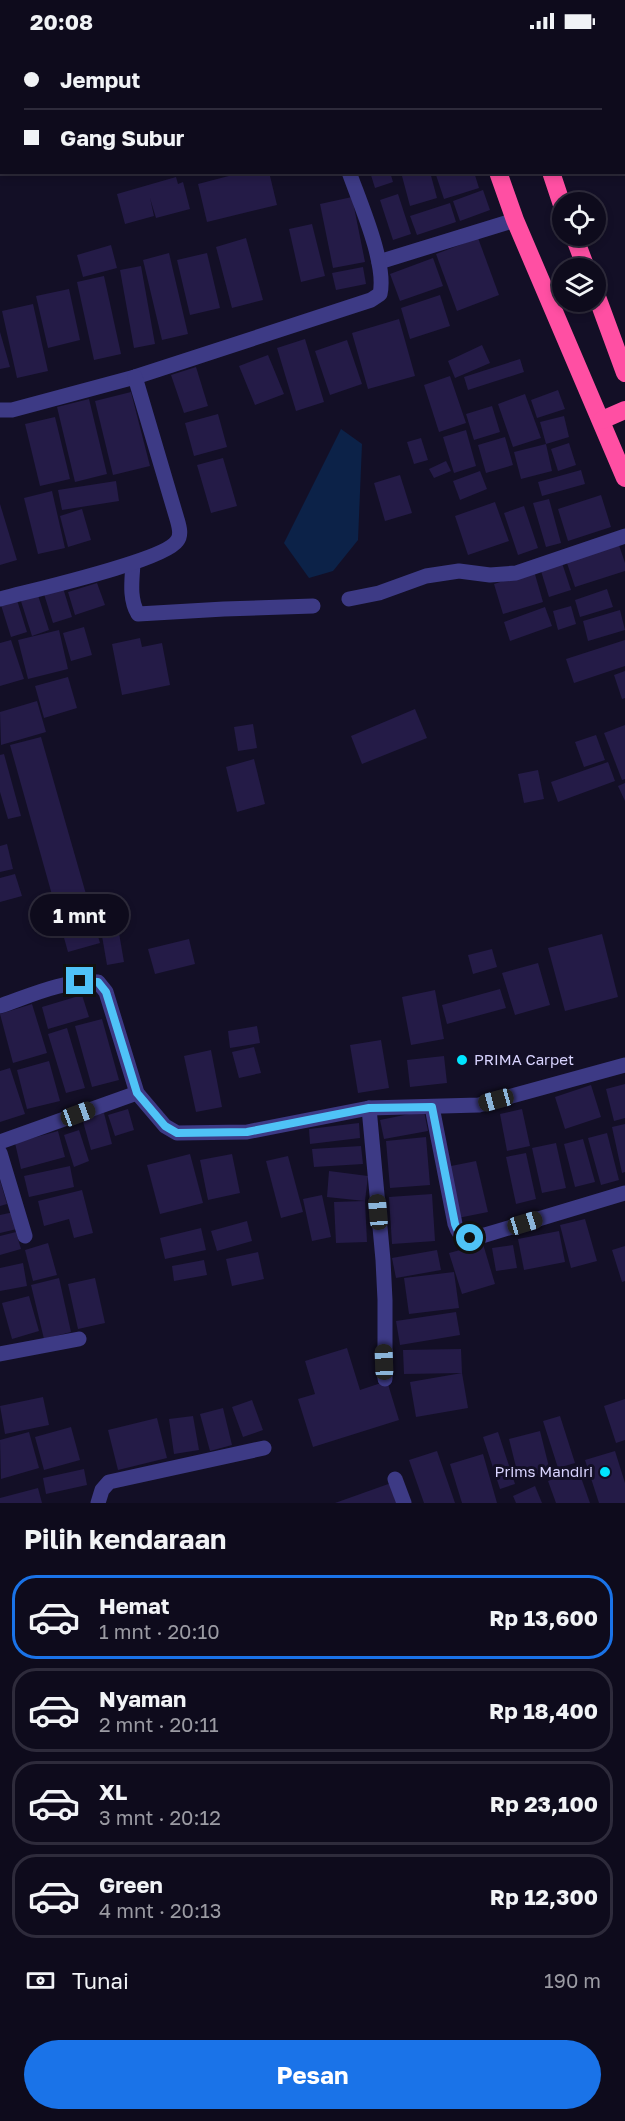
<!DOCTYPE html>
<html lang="id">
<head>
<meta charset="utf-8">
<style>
  body { margin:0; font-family:"Golos Text",sans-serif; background:#171425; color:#f1f3f6; height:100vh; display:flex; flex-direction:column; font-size:22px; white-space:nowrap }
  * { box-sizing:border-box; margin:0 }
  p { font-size:20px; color:#9b9ba3 }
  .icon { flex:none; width:33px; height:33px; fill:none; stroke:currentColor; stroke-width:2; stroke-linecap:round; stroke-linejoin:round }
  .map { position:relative; height:1461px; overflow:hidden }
  .side { display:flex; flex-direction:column; background:#0e0b1c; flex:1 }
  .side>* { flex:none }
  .guide { position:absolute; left:0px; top:0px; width:626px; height:132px; box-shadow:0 3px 9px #0003,0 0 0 2px #2e2b3b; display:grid; align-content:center; height:132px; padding:0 24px; background:#0e0b1c }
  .fabs { position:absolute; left:552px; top:150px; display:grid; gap:12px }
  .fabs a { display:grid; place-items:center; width:54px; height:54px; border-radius:50%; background:#0e0b1c; box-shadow:0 3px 9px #0003,0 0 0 2px #2e2b3b; font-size:30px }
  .end { position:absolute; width:27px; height:27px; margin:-14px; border:8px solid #4fc3f7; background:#111; box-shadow:0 0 0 3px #111 }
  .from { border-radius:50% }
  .bubble { position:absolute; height:42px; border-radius:21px; background:#0e0b1c; box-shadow:0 3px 9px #0003,0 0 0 2px #2e2b3b; font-size:20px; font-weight:700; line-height:42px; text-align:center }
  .car { position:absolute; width:18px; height:36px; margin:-18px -9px; border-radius:8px; box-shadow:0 0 4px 2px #0007; background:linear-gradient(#222 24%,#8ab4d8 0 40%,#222 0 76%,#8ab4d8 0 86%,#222 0) }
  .guide b { display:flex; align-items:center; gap:21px; height:57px; font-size:22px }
  .guide b+b { border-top:2px solid #2e2b3b }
  .guide i { width:15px; height:15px; background:#f1f3f6 }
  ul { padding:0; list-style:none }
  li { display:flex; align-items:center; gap:18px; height:84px; margin:0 12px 9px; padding:0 12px; border:3px solid #2e2b3b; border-radius:24px }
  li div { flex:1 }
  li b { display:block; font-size:22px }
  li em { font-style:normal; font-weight:700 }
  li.selected { border-color:#1a73e8 }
  li>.icon { width:54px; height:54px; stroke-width:1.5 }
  h2 { padding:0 24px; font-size:27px; line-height:72px }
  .pay { display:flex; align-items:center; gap:15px; height:66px; padding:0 24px; font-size:22px }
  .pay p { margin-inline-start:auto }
  .primary-button { display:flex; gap:12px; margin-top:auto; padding:12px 24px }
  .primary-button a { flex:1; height:69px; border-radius:36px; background:#1a73e8; color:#fff; font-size:24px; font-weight:700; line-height:69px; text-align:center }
  .status { display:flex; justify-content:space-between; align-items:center; height:42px; padding:0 30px; background:#0e0b1c; direction:ltr }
  .status svg { height:16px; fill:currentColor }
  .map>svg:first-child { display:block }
  .water { fill:#0c2248 }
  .building { fill:#241b47 }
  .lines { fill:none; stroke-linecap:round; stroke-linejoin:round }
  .minor { stroke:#3d3a85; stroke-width:15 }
  .highway { stroke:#ff4fa3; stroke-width:18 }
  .route { stroke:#4fc3f7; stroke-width:8 }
  .poi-dot { fill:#00e5ff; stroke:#130f26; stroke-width:2 }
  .labels { text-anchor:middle; stroke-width:6; stroke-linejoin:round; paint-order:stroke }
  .poi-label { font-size:15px; fill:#d9d4ff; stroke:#130f26; text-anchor:start }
</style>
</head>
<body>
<div class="status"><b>20:08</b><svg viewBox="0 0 49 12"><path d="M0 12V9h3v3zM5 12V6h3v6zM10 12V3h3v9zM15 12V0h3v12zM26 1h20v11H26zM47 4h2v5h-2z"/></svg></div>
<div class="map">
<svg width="625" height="1461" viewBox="0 0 625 1461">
  <rect width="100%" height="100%" fill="#130f26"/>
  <!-- water -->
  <polygon class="water" points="341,387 362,402 358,498 333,529 309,536 284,501"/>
  <!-- building -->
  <g class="building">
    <polygon points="244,130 269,130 277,163 207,180 198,142"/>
    <polygon points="370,130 390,130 393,140 375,146"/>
    <polygon points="415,130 430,130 437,156 410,164 402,134"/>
    <polygon points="435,130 474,130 479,146 444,157"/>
    <polygon points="176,135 178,142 183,140 190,167 156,176 150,156 154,174 125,182 117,152"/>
    <polygon points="483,148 490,168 460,179 453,159"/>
    <polygon points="398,152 411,192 393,198 380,158"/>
    <polygon points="352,155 365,220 333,226 320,162"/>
    <polygon points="450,161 456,180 417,193 410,174"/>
    <polygon points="312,182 325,234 301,240 289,187"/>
    <polygon points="246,196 263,258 232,266 216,205"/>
    <polygon points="478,196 499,253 457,269 436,212"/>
    <polygon points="111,203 117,226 83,235 77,213"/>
    <polygon points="169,211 188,292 162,298 143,218"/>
    <polygon points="207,211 220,266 190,273 177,218"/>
    <polygon points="433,216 443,244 400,259 390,232"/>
    <polygon points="141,224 155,302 134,306 120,228"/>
    <polygon points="363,225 366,242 336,248 332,231"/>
    <polygon points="104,234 121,312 94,318 77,240"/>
    <polygon points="69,247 80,298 48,306 36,254"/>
    <polygon points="440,253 450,284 410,297 401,266"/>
    <polygon points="33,262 48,329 17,336 2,269"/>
    <polygon points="399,277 415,334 368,347 352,291"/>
    <polygon points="0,290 10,325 0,327"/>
    <polygon points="305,297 324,360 296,369 277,306"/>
    <polygon points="347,298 362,342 330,353 315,309"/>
    <polygon points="482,303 490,321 455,336 448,319"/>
    <polygon points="268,313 284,352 255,363 239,324"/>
    <polygon points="520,317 524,330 468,348 464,335"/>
    <polygon points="196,325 208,364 184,371 171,333"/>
    <polygon points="450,334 466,381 439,390 424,343"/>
    <polygon points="558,348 565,367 537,376 531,358"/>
    <polygon points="131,350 150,424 113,433 95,359"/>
    <polygon points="525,352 541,396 513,405 498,362"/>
    <polygon points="89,357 107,432 75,440 57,365"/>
    <polygon points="492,364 500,390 474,398 466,372"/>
    <polygon points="218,372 227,405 194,414 185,381"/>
    <polygon points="564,374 569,395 546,402 540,380"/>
    <polygon points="55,375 70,437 40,444 25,382"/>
    <polygon points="466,388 476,424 454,431 443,395"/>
    <polygon points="505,395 513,423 486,431 478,403"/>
    <polygon points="421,396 428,418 414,422 407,400"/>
    <polygon points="569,401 576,423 558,429 551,407"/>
    <polygon points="546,402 552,429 521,437 514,410"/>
    <polygon points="223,416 237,464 211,471 197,423"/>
    <polygon points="446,419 451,429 434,436 429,427"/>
    <polygon points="581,428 585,442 542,454 538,440"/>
    <polygon points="480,429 487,447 460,458 453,439"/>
    <polygon points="400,433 412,471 385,479 374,441"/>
    <polygon points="116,439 119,459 62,468 58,448"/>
    <polygon points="52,449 65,506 38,512 24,456"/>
    <polygon points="601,453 611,485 568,499 558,467"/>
    <polygon points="549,457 561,501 546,505 533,461"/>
    <polygon points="495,460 509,499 468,513 455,474"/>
    <polygon points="0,462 17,518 0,523"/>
    <polygon points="524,464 538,506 518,513 504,471"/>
    <polygon points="82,467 91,498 68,505 60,474"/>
    <polygon points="618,500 625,521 625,529 575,545 566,518"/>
    <polygon points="562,521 571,548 549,555 541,529"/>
    <polygon points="534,529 543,560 503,572 494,542"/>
    <polygon points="97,541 105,563 75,573 68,550"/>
    <polygon points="63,546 72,575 53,581 44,552"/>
    <polygon points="607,547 613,565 580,575 575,558"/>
    <polygon points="37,550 49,588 32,594 20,556"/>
    <polygon points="17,558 27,590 11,595 1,563"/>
    <polygon points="571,564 576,582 558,588 553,569"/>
    <polygon points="545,565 552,584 510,599 504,580"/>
    <polygon points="620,568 625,588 588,599 583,579"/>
    <polygon points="84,585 92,613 71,619 63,591"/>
    <polygon points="59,588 68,627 28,637 18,598"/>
    <polygon points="140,596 142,605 162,601 170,643 122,653 112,602"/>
    <polygon points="11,598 24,637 0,644 0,601"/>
    <polygon points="625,598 625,624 574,641 566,617"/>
    <polygon points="625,629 625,656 622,657 614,633"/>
    <polygon points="68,635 77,666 44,676 35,644"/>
    <polygon points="37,659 46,690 1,703 0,670"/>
    <polygon points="415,667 427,696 362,722 351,694"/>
    <polygon points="253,682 257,706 238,709 234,685"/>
    <polygon points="625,683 625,737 622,738 604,691"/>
    <polygon points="596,693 605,718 584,725 575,700"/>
    <polygon points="41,695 100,901 68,910 10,703"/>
    <polygon points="4,712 21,774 8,777 0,750 0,713"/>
    <polygon points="254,717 265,762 237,770 226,725"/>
    <polygon points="608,720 615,739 558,760 551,740"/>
    <polygon points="538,728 544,757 524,761 518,732"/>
    <polygon points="625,741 625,759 618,744"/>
    <polygon points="7,802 13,827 0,830 0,804"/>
    <polygon points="15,832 22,854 0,860 0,836"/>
    <polygon points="119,891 124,920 107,923 102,894"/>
    <polygon points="602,892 618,955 565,969 548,906"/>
    <polygon points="189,897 195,922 155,932 148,907"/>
    <polygon points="492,907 497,925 473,932 468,913"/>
    <polygon points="538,921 550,963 515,973 502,931"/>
    <polygon points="500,947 506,966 447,982 442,963"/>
    <polygon points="435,948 444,997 411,1003 402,955"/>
    <polygon points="82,953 89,975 48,987 42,965"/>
    <polygon points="32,962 47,1011 13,1021 0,972"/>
    <polygon points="102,977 119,1038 92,1045 75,984"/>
    <polygon points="257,984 260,1001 230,1006 228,989"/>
    <polygon points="67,986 85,1046 66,1051 48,992"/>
    <polygon points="381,998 389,1046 358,1051 350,1003"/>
    <polygon points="254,1005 261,1031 239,1036 232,1010"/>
    <polygon points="211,1008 222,1065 196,1070 184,1014"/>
    <polygon points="444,1014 447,1041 410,1045 407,1018"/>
    <polygon points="49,1019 60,1059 27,1067 17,1028"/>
    <polygon points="10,1026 25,1072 0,1080 0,1029"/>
    <polygon points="625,1042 625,1076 614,1079 606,1047"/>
    <polygon points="591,1043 601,1075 565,1087 555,1055"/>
    <polygon points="128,1067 134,1088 115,1094 108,1073"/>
    <polygon points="522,1067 530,1104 507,1109 500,1072"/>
    <polygon points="424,1069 428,1089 384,1097 380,1078"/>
    <polygon points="104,1071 112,1102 91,1108 82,1076"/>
    <polygon points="359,1081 360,1096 310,1102 309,1087"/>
    <polygon points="625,1082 625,1130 622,1131 612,1085"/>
    <polygon points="79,1088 89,1119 74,1125 64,1093"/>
    <polygon points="58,1089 65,1115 21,1127 15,1101"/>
    <polygon points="607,1091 619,1138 601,1143 588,1096"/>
    <polygon points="426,1095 430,1143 390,1146 386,1099"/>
    <polygon points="583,1097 595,1140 575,1145 564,1102"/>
    <polygon points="556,1101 566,1146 542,1151 532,1106"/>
    <polygon points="361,1104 363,1122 314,1125 312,1107"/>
    <polygon points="526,1111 536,1157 516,1162 506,1115"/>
    <polygon points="190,1112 203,1161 160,1172 147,1123"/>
    <polygon points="232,1112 240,1151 208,1158 200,1118"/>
    <polygon points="288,1114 303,1170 281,1176 266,1119"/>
    <polygon points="476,1119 488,1170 458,1176 446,1125"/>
    <polygon points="70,1124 74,1145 29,1155 24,1134"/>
    <polygon points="329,1129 368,1134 365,1159 327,1155"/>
    <polygon points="0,1138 7,1162 0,1164"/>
    <polygon points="82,1148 93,1191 74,1196 69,1177 44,1184 38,1159"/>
    <polygon points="432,1152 435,1199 392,1202 389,1155"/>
    <polygon points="322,1153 331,1195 312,1199 303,1157"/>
    <polygon points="365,1159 367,1200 336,1201 334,1160"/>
    <polygon points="14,1170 17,1187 0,1191 0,1173"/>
    <polygon points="585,1177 597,1219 571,1226 560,1183"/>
    <polygon points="247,1179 252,1199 217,1209 211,1189"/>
    <polygon points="201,1186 206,1208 165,1217 160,1196"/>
    <polygon points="559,1189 565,1220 524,1228 518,1197"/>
    <polygon points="16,1190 21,1207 0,1213 0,1194"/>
    <polygon points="48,1201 57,1233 33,1239 25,1208"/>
    <polygon points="483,1202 495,1242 462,1252 449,1211"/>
    <polygon points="513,1203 517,1226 496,1229 492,1206"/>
    <polygon points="625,1204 625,1239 622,1240 612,1208"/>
    <polygon points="437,1208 441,1228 396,1236 392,1216"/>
    <polygon points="258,1210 264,1237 232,1244 226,1217"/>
    <polygon points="204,1218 207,1233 174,1239 172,1224"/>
    <polygon points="23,1221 27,1244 0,1249 0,1226"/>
    <polygon points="454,1230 459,1266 409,1272 404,1236"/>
    <polygon points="59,1236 71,1290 44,1297 31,1243"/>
    <polygon points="95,1236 105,1281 78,1287 68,1242"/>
    <polygon points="29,1254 39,1289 12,1297 2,1261"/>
    <polygon points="456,1270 460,1293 400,1303 396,1279"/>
    <polygon points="347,1306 360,1348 387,1339 399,1378 313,1405 298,1357 315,1352 305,1319"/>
    <polygon points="461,1307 462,1331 404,1332 403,1308"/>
    <polygon points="462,1331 468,1366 416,1375 410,1340"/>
    <polygon points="43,1355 49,1383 5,1392 0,1364"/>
    <polygon points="625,1357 625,1398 616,1401 604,1364"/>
    <polygon points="252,1358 263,1388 243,1395 232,1365"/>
    <polygon points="223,1366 232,1403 210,1409 200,1372"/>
    <polygon points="193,1374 199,1408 174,1412 169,1377"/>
    <polygon points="560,1374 575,1421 558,1426 543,1379"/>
    <polygon points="157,1376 167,1416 118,1428 108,1388"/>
    <polygon points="71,1385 80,1418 44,1428 35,1395"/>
    <polygon points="540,1389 550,1429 519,1437 509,1397"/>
    <polygon points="29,1390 39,1426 1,1437 0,1398"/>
    <polygon points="498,1390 515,1442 500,1447 483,1395"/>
    <polygon points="437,1409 455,1461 424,1461 409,1418"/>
    <polygon points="615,1409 625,1441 625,1461 599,1461 585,1418"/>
    <polygon points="483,1412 497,1461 462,1461 450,1422"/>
    <polygon points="84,1427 87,1443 46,1452 43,1436"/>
    <polygon points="578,1427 590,1461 556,1461 548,1439"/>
    <polygon points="394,1440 401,1461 335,1461"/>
    <polygon points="535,1444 542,1461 516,1461 513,1454"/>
    <polygon points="38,1446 42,1461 0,1461 0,1456"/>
  </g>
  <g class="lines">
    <!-- minor -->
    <g class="minor">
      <polyline points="624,31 625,31"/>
      <polyline points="379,220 515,178"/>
      <path d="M0,368H12L135,335L371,258L380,252C387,222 360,161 349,130"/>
      <path d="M133,522C132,538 129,557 138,572L224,567L313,564"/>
      <path d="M0,557C29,549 164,519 177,499C182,493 179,484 177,477L135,335"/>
      <polyline points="349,557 379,551 426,534 459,529 490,533 516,531 625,494"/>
      <path d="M0,964C32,953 63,938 98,940L106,950L137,1051L165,1084L177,1091L247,1090L369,1066L479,1063L625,1023"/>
      <path d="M432,1065L455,1182C461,1200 468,1196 485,1193L625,1151"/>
      <polyline points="369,1066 383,1218 385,1258 385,1337"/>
      <polyline points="0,1100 137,1051"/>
      <polyline points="0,1111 25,1194"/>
      <polyline points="0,1312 79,1297"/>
      <polyline points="395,1437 404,1461"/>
      <polyline points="98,1461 102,1448 109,1440 264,1406"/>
    </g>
    <!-- highway -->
    <g class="highway">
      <polyline points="458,0 458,2"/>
      <polyline points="505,0 506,2"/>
      <polyline points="498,130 515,178 625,436"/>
      <polyline points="551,130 562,163"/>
      <polyline points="574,194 586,226"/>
      <polyline points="596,252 625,331"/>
      <polyline points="602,378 625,368"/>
    </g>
  </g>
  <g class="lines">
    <!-- route -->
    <path class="route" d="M80,939L98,940L106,950L137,1051L165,1084L177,1091L247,1090L369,1066L432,1065L455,1182C458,1190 460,1195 470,1196"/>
  </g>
  <!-- markers -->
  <g class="poi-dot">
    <circle cx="462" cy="1018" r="6"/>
    <circle cx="605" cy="1430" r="6"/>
  </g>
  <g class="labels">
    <!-- poi labels -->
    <g class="poi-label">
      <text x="474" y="1023">PRIMA Carpet</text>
      <text x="593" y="1435" text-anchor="end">Prims Mandiri</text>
    </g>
  </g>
</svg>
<div class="fabs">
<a><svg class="icon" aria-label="locate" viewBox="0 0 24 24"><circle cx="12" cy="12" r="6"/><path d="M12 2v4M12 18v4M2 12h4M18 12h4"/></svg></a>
<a><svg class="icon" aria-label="layers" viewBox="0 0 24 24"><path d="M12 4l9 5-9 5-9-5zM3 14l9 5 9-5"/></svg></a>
</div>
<i class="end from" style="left:470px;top:1196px"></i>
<i class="end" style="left:80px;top:939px"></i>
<div class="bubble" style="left:30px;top:852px;width:99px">1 mnt</div>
<i class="car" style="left:496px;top:1058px;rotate:255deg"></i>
<i class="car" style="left:78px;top:1072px;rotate:70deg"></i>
<i class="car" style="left:378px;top:1170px;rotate:355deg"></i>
<i class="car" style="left:525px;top:1181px;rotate:73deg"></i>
<i class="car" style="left:384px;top:1320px;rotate:358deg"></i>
<div class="guide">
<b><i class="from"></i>Jemput</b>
<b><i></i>Gang Subur</b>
</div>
</div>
<section class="side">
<h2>Pilih kendaraan</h2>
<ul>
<li class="selected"><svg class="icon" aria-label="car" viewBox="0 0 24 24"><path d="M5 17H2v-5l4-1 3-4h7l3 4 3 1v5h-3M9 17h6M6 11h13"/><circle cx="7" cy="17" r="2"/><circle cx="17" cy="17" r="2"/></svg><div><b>Hemat</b><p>1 mnt · 20:10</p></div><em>Rp 13,600</em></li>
<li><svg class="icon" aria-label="car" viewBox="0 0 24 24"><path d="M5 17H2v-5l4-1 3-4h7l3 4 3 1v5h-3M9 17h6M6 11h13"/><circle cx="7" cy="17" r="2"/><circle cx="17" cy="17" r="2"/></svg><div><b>Nyaman</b><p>2 mnt · 20:11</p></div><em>Rp 18,400</em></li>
<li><svg class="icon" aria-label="car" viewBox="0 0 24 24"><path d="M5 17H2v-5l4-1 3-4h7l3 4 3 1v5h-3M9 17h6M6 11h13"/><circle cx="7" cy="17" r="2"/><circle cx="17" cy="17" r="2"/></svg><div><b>XL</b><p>3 mnt · 20:12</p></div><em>Rp 23,100</em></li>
<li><svg class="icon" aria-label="car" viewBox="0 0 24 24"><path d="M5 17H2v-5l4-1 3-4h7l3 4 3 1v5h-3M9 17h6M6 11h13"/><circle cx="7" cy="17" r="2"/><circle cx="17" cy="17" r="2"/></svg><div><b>Green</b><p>4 mnt · 20:13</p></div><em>Rp 12,300</em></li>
</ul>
<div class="pay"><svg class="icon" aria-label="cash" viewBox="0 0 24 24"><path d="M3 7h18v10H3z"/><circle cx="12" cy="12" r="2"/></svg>Tunai<p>190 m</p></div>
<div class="primary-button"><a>Pesan</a></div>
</section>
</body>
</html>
